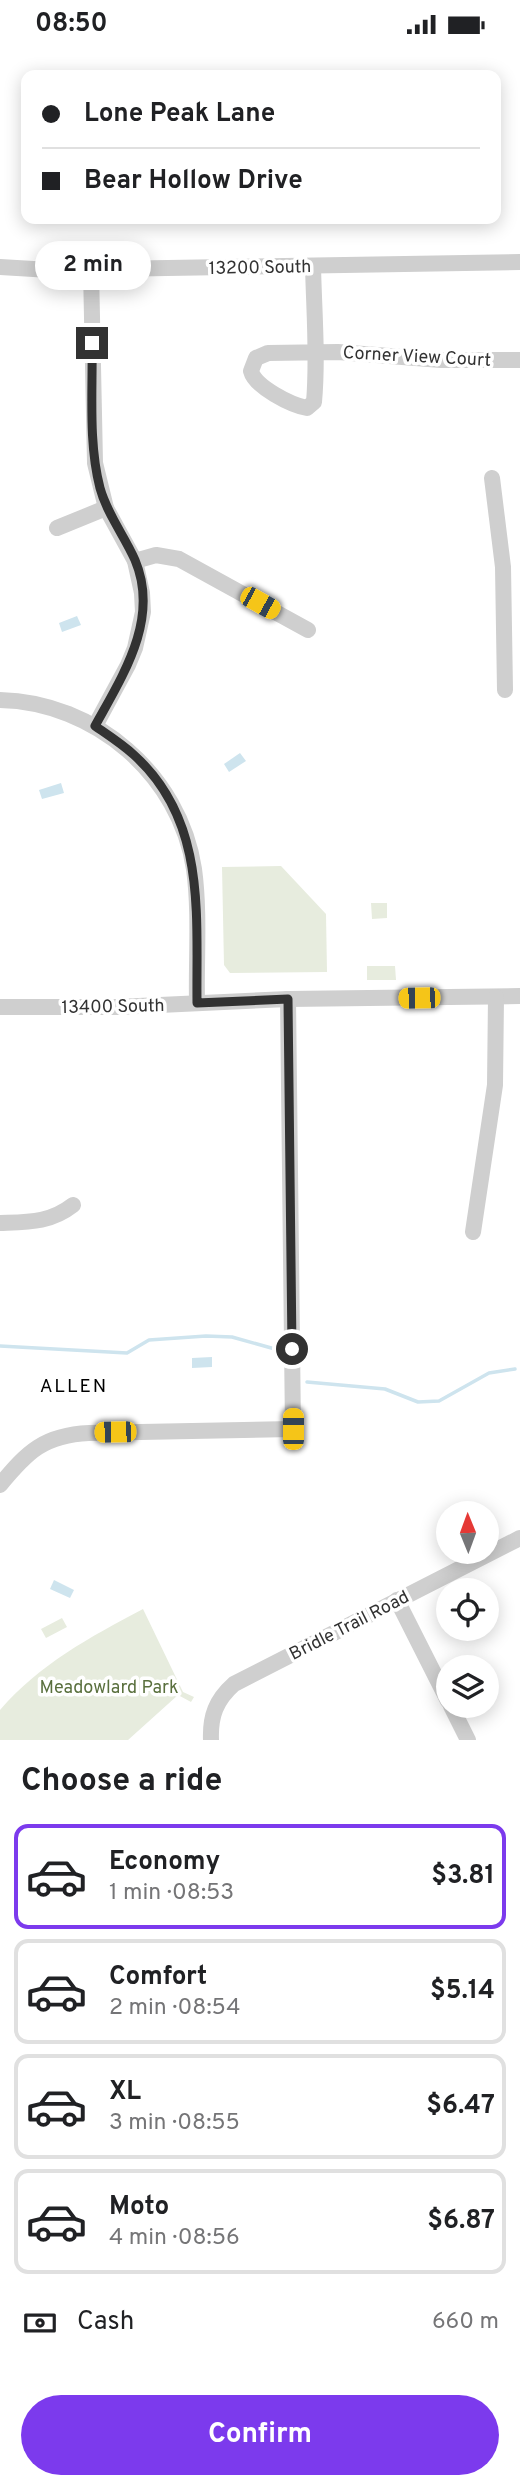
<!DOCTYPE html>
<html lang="en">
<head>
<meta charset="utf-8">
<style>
  body { margin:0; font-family:Overpass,sans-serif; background:#f2f2f2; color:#202124; height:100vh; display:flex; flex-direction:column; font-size:26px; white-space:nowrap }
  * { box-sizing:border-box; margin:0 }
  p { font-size:23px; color:#757577 }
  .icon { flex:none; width:38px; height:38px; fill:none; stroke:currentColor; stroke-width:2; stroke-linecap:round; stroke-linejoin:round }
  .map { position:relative; height:1691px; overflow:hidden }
  .drawer { display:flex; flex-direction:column; background:#fff; flex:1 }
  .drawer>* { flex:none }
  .hud { position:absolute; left:21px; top:21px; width:480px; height:154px; border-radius:14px; box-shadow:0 4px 18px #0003; display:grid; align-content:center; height:154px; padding:0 21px; background:#fff }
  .needle { width:46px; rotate:359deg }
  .controls { position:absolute; left:436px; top:1452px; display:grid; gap:14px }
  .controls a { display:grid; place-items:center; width:63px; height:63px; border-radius:50%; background:#fff; box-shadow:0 4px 18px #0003; font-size:35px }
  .end { position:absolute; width:32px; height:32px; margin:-16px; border:9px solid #323232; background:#fff; box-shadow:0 0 0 4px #fff }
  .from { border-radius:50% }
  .bubble { position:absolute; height:49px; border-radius:24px; background:#fff; box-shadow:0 4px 18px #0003; font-size:23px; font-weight:700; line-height:49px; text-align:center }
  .car { position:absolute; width:21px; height:42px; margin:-21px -10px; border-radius:9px; box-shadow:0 0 5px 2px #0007; background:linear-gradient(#f5c518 24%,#345 0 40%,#f5c518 0 76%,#345 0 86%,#f5c518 0) }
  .hud b { display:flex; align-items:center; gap:24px; height:66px; font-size:26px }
  .hud b+b { border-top:2px solid #e0e0e0 }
  .hud i { width:18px; height:18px; background:#202124 }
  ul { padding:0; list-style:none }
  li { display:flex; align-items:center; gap:21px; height:105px; margin:0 14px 10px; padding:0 7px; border:4px solid #e0e0e0; border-radius:14px }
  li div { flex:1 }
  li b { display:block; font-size:26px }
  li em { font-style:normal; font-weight:700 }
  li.active { border-color:#7c3aed }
  li>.icon { width:63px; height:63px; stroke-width:1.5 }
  h2 { padding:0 21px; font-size:32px; line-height:84px }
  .pay { display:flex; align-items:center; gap:18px; height:77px; padding:0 21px; font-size:26px }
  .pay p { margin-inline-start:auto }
  .cta { display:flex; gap:14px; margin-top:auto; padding:14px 21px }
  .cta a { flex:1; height:80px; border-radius:42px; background:#7c3aed; color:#fff; font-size:28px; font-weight:700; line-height:80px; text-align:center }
  .status { display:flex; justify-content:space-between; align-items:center; height:49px; padding:0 35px; background:#fff; direction:ltr }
  .status svg { height:19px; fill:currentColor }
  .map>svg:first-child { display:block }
  .green { fill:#e7ecde }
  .water { fill:#cee4ee }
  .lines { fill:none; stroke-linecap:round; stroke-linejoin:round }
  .stream { stroke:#cee4ee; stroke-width:3.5 }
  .minor { stroke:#cfcfcf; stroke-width:16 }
  .route { stroke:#323232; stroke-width:9 }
  .labels { text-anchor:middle; stroke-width:7; stroke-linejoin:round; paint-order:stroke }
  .street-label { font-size:18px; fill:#323232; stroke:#fff }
  .park-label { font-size:18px; fill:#5a703e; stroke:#fff }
  .neighbourhood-label { font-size:19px; letter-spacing:2px; fill:#000; stroke:#fff }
</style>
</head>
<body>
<div class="status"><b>08:50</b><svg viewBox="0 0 49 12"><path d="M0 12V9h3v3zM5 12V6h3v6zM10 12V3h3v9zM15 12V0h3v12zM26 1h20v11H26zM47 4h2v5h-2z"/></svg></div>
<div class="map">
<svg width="520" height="1691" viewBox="0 0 520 1691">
  <rect width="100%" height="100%" fill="#fff"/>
  <!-- green -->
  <g class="green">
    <polygon points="281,817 326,865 327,923 230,924 224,916 222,818"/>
    <polygon points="371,854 387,854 387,869 372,870"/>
    <polygon points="367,917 395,917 396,931 367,931"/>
    <path d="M143,1560L183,1643L194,1648L191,1653L178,1646L128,1691H0V1661C40,1615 90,1588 143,1560Z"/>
    <polygon points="62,1569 67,1578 46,1589 41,1580"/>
  </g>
  <!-- water -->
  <g class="water">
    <polygon points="77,567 81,576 62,583 59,574"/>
    <polygon points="240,704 246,712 229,723 224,715"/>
    <polygon points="61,734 64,744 42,750 39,741"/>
    <polygon points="212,1308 212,1318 192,1319 192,1309"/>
    <polygon points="54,1531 74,1541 70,1549 50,1540"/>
  </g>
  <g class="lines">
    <!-- stream -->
    <g class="stream">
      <polyline points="0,1297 127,1304 149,1291 206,1287 232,1288 282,1302"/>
      <polyline points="307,1333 385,1340 418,1353 439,1352 489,1324 515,1320"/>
    </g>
    <!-- minor -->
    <g class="minor">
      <path d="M313,217C314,262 318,309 314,353L307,359C291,356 255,338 251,322L256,309L268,304L338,303L441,311H520"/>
      <polyline points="0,218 50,221 520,213"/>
      <polyline points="91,220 95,414 106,459 135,512 142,544 143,563 135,599 128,616 95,677"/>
      <polyline points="492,429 503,518 505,641"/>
      <polyline points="57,479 106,459"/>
      <polyline points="135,512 156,506 179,510 308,581"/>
      <path d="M0,651C95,653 180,726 194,820C200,864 196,911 197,954"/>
      <polyline points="0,958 117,958 288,950 520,947"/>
      <path d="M0,1174C28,1173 50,1174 73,1156"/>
      <polyline points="473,1183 495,1036 496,948"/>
      <path d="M0,1436C27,1403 44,1386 89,1384L293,1380L288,950"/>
      <polyline points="397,1551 448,1652"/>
      <polyline points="451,1657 468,1691"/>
      <path d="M211,1691C210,1667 216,1651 234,1635L520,1489"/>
    </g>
  </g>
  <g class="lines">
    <!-- route -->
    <path class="route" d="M92,294C93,341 88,393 100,439C107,465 124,486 135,511C160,570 123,626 95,677C108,686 122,695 134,706C207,772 196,866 197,954L288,950L292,1300"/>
  </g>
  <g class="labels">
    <!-- street labels -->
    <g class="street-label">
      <text transform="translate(260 218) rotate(-1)" y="6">13200 South</text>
      <text transform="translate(417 307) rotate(3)" y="6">Corner View Court</text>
      <text transform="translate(113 957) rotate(-1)" y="6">13400 South</text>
      <text transform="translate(349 1576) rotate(-27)" y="6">Bridle Trail Road</text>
    </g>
    <!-- park labels -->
    <g class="park-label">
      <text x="109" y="1644">Meadowlard Park</text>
    </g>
    <!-- neighbourhood labels -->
    <g class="neighbourhood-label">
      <text x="74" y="1343">ALLEN</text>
    </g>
  </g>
</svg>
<div class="controls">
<a><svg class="needle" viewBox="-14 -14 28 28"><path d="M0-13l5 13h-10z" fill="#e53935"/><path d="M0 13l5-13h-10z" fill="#757577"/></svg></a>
<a><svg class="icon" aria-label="locate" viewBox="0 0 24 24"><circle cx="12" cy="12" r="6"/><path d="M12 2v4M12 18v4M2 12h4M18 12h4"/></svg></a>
<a><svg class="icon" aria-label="layers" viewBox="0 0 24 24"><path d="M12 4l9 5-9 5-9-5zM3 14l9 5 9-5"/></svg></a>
</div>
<i class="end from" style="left:292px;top:1300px"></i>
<i class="end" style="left:92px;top:294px"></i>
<div class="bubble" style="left:35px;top:192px;width:116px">2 min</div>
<i class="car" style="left:260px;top:554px;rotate:119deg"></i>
<i class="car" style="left:419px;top:949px;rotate:269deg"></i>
<i class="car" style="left:293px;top:1380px;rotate:0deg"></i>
<i class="car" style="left:115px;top:1383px;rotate:269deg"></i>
<div class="hud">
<b><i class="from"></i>Lone Peak Lane</b>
<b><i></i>Bear Hollow Drive</b>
</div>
</div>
<section class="drawer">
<h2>Choose a ride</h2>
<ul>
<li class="active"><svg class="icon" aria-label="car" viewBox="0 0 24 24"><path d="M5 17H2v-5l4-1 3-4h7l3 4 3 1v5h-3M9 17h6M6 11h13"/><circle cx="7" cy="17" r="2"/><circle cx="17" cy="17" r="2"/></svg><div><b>Economy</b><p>1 min · 08:53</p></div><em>$3.81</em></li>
<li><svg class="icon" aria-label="car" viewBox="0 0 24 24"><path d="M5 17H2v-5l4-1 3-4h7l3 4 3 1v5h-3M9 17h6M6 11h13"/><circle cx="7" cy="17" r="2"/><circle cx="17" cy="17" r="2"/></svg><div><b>Comfort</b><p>2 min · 08:54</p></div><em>$5.14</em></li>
<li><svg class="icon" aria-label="car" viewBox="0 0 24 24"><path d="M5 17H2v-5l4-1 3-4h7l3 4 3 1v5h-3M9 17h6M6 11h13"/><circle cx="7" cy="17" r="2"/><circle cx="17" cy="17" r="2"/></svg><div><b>XL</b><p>3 min · 08:55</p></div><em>$6.47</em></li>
<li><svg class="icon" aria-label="car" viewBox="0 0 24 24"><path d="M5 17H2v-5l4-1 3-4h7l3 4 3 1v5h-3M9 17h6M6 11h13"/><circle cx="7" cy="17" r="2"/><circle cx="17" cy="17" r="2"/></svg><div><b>Moto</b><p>4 min · 08:56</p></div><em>$6.87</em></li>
</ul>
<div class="pay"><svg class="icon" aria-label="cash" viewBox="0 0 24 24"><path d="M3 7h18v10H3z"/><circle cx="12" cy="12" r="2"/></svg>Cash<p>660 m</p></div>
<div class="cta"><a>Confirm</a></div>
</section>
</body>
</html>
